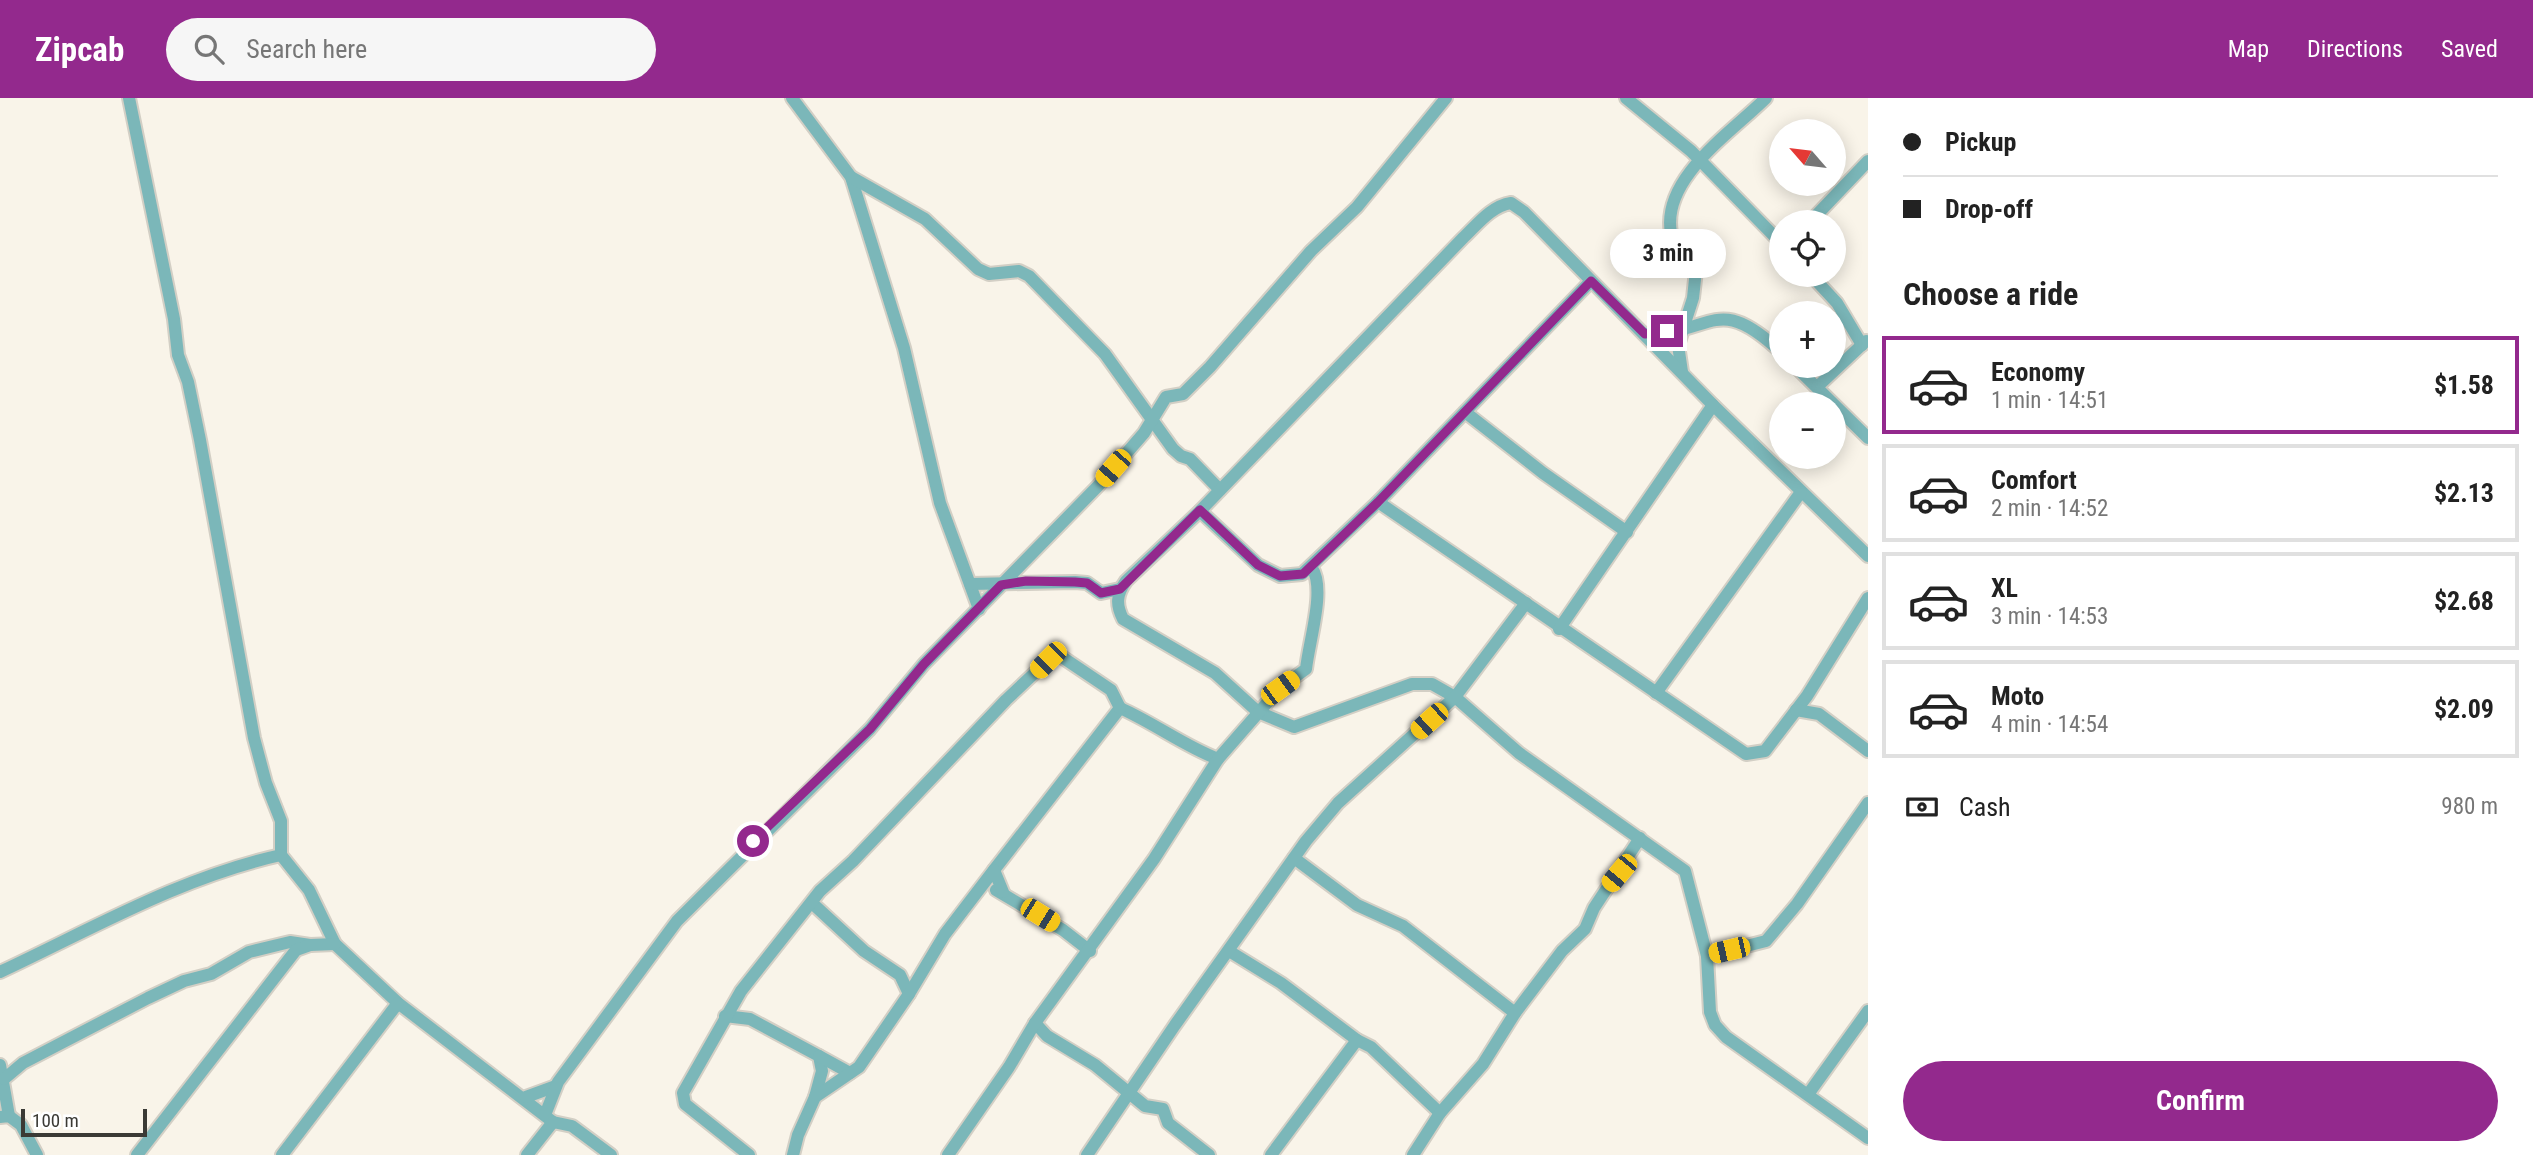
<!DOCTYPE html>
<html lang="en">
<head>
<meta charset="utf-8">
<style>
  body { margin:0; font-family:"Roboto Condensed",sans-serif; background:#f6f6f6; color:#222; height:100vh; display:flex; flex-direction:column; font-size:26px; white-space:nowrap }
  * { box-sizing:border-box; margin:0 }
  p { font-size:23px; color:#767676 }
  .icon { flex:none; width:38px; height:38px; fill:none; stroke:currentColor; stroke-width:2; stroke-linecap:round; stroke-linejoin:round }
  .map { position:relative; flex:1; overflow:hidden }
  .side { display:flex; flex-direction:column; background:#fff; width:665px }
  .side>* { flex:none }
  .top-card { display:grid; align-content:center; height:154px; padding:0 35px; background:#fff }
  .needle { width:46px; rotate:298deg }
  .controls { position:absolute; left:1769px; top:21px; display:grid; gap:14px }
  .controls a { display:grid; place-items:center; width:77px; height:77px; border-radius:50%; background:#fff; box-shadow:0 4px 18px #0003; font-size:35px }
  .scale { position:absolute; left:21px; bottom:18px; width:126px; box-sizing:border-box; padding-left:7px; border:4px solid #3b3a35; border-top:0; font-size:19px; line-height:24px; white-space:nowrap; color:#3b3a35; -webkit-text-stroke:5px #fff; paint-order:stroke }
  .end { position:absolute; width:32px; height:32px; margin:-16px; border:9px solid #93298d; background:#fff; box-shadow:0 0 0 4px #fff }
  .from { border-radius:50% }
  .bubble { position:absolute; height:49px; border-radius:24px; background:#fff; box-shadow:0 4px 18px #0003; font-size:23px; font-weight:700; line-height:49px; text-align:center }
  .car { position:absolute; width:21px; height:42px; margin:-21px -10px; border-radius:9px; box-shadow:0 0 5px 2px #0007; background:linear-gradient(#f5c518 24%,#345 0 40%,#f5c518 0 76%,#345 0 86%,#f5c518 0) }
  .top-card b { display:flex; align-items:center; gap:24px; height:66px; font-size:26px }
  .top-card b+b { border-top:2px solid #e0e0e0 }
  .top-card i { width:18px; height:18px; background:#222 }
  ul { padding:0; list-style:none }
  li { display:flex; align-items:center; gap:21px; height:98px; margin:0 14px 10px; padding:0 21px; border:4px solid #e0e0e0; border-radius:0px }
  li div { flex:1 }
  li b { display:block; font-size:26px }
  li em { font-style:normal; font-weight:700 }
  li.on { border-color:#93298d }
  li>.icon { width:63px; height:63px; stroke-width:1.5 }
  h2 { padding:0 35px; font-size:32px; line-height:84px }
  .pay { display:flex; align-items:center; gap:18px; height:77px; padding:0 35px; font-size:26px }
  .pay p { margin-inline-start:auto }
  .button { display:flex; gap:14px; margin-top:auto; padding:14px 35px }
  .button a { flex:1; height:80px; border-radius:42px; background:#93298d; color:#fff; font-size:28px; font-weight:700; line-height:80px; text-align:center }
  header { display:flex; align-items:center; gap:42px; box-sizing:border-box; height:98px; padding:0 35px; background:#93298d; color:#fff }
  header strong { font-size:33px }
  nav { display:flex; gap:38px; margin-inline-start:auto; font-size:24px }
  .search { width:490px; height:63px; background:#f6f6f6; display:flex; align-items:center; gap:18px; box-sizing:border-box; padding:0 24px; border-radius:38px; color:#767676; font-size:26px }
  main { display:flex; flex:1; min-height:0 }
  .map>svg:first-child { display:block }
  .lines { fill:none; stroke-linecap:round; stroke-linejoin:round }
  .minor-casing { stroke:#d3cfc5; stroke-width:16 }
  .minor { stroke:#7bb7b9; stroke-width:12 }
  .route { stroke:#93298d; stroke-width:9 }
</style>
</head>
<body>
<header>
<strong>Zipcab</strong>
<div class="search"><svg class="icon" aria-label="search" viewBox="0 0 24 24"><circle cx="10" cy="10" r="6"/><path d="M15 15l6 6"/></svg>Search here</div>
<nav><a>Map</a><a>Directions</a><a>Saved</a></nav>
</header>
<main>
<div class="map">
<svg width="1868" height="1057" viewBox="0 0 1868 1057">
  <rect width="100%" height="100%" fill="#f9f4e9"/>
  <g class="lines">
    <!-- minor casing -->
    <g class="minor-casing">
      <g id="minor">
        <polyline points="129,0 174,221 178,257 188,284 200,342 254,640 266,685 281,723 281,757 309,792 335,846 398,905 553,1024"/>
        <polyline points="792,0 851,79 904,250 940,405 979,511"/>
        <polyline points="1626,0 1691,53 1782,146"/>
        <polyline points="851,79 925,121 978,171 989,176 1019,173 1029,178 1105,256 1173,351 1181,358 1190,361 1220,392"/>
        <polyline points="1810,124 1868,63"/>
        <polyline points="1811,177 1837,205 1862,247"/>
        <path d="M1645,236C1715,236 1716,193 1782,255"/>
        <polyline points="1795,268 1868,340"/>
        <path d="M1682,274L1678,247L1693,200L1697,163L1693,152L1671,135C1661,80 1732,34 1766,0"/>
        <polyline points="1817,289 1866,243"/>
        <polyline points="1465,314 1543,375 1627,434"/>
        <polyline points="1378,404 1746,656 1765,653 1807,598 1868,500"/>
        <polyline points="1200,413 1258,467 1280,478 1302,476 1378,404 1591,183"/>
        <path d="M1868,458L1713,307L1524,114L1511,105C1491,108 1477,127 1463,140L1200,413L1126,483C1116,497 1116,507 1123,521L1215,575L1258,614L1294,629L1412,586H1432L1455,599L1519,655L1685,773L1707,858L1710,914L1715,927L1726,939L1868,1040"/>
        <polyline points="970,486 1075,484 1087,485 1101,495 1120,491"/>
        <polyline points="1559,531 1713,307"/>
        <polyline points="1656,595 1801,394"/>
        <polyline points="1796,612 1819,616 1868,653"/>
        <polyline points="1294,760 1357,807 1403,828 1515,915"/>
        <path d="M994,772L1120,610C1154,625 1184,648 1218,661"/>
        <polyline points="996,792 1063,832 1090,853"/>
        <polyline points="812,805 864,853 900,877 909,896"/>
        <polyline points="1229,853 1281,885 1357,942 1371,949 1440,1015"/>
        <polyline points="1707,858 1766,843 1797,806 1868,705"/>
        <path d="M0,874C92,831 181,779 281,757"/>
        <polyline points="725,918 750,921 819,958 822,973 815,999"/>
        <polyline points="1035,925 1047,938 1095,967 1145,1008 1163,1011 1168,1025 1209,1057"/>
        <polyline points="819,958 850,975"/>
        <polyline points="0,967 9,1018"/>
        <polyline points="4,981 23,965 148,900 184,883 211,876 249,854 290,844 310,847"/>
        <polyline points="1809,995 1868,913"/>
        <polyline points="526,999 556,988"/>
        <polyline points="545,1017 558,984 677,823 870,631 924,566 1098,388 1144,335 1166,299 1183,296 1210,269 1311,153 1357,109 1446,0"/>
        <polyline points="0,1019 9,1018 21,1027 37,1057"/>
        <polyline points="137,1057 296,852 310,847 335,846"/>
        <polyline points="282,1057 398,905"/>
        <polyline points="527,1057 553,1024 572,1028 611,1057"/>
        <polyline points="749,1057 685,1006 683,995 741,893 820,793 853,763 1006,602 1056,555 1111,592 1120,610"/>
        <polyline points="793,1057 798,1037 815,999 859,969 909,896 945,836 994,772 1003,794"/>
        <path d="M948,1057L1009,969L1035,925L1154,761L1218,661L1280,590L1306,571C1309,543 1326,491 1312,470"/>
        <polyline points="1087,1057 1175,927 1306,743 1338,705 1455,599 1526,505"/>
        <polyline points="1271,1057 1357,942"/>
        <polyline points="1413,1057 1440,1015 1483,966 1515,915 1562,853 1585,831 1594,810 1640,740"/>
      </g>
    </g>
    <!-- minor -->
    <use href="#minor" class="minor"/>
  </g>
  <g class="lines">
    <!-- route -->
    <polyline class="route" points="753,743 870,631 924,566 1001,487 1026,483 1075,484 1087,485 1101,495 1120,491 1200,412 1258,467 1280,478 1303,476 1378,404 1591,183 1645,236 1667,233"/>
  </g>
</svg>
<div class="controls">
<a><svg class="needle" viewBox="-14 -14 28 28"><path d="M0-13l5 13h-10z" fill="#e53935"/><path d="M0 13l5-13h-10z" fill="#767676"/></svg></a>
<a><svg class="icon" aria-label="locate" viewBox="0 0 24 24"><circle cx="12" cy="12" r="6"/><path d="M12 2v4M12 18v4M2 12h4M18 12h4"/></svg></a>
<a>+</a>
<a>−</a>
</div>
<div class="scale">100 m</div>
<i class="end from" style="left:753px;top:743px"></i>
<i class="end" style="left:1667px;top:233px"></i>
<div class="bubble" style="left:1610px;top:131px;width:116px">3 min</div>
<i class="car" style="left:1113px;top:370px;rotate:221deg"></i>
<i class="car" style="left:1048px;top:562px;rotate:225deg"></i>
<i class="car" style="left:1280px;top:590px;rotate:54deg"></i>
<i class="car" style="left:1429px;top:623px;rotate:228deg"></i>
<i class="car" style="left:1619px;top:775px;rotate:220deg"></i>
<i class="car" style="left:1040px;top:817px;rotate:122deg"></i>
<i class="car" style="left:1729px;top:852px;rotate:257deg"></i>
</div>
<section class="side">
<div class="top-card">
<b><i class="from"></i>Pickup</b>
<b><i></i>Drop-off</b>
</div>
<h2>Choose a ride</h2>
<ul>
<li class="on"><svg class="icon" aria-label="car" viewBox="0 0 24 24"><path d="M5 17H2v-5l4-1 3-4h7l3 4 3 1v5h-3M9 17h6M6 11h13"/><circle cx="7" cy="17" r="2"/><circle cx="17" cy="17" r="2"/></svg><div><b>Economy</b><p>1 min · 14:51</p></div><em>$1.58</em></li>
<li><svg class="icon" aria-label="car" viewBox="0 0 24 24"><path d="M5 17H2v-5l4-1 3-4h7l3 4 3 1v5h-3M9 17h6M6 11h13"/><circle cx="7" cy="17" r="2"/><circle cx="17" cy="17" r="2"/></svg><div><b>Comfort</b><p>2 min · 14:52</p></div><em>$2.13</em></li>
<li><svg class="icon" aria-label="car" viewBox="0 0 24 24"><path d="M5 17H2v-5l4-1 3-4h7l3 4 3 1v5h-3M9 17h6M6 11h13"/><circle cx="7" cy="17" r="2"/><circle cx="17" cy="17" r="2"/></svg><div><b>XL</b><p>3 min · 14:53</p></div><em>$2.68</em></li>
<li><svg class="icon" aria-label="car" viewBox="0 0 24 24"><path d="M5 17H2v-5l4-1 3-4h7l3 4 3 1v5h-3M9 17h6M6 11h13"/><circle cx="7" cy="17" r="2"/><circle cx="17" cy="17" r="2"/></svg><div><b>Moto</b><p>4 min · 14:54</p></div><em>$2.09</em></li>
</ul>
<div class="pay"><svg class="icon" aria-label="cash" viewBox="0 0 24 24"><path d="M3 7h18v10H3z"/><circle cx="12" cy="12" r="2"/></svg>Cash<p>980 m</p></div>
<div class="button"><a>Confirm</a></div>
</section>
</main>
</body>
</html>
